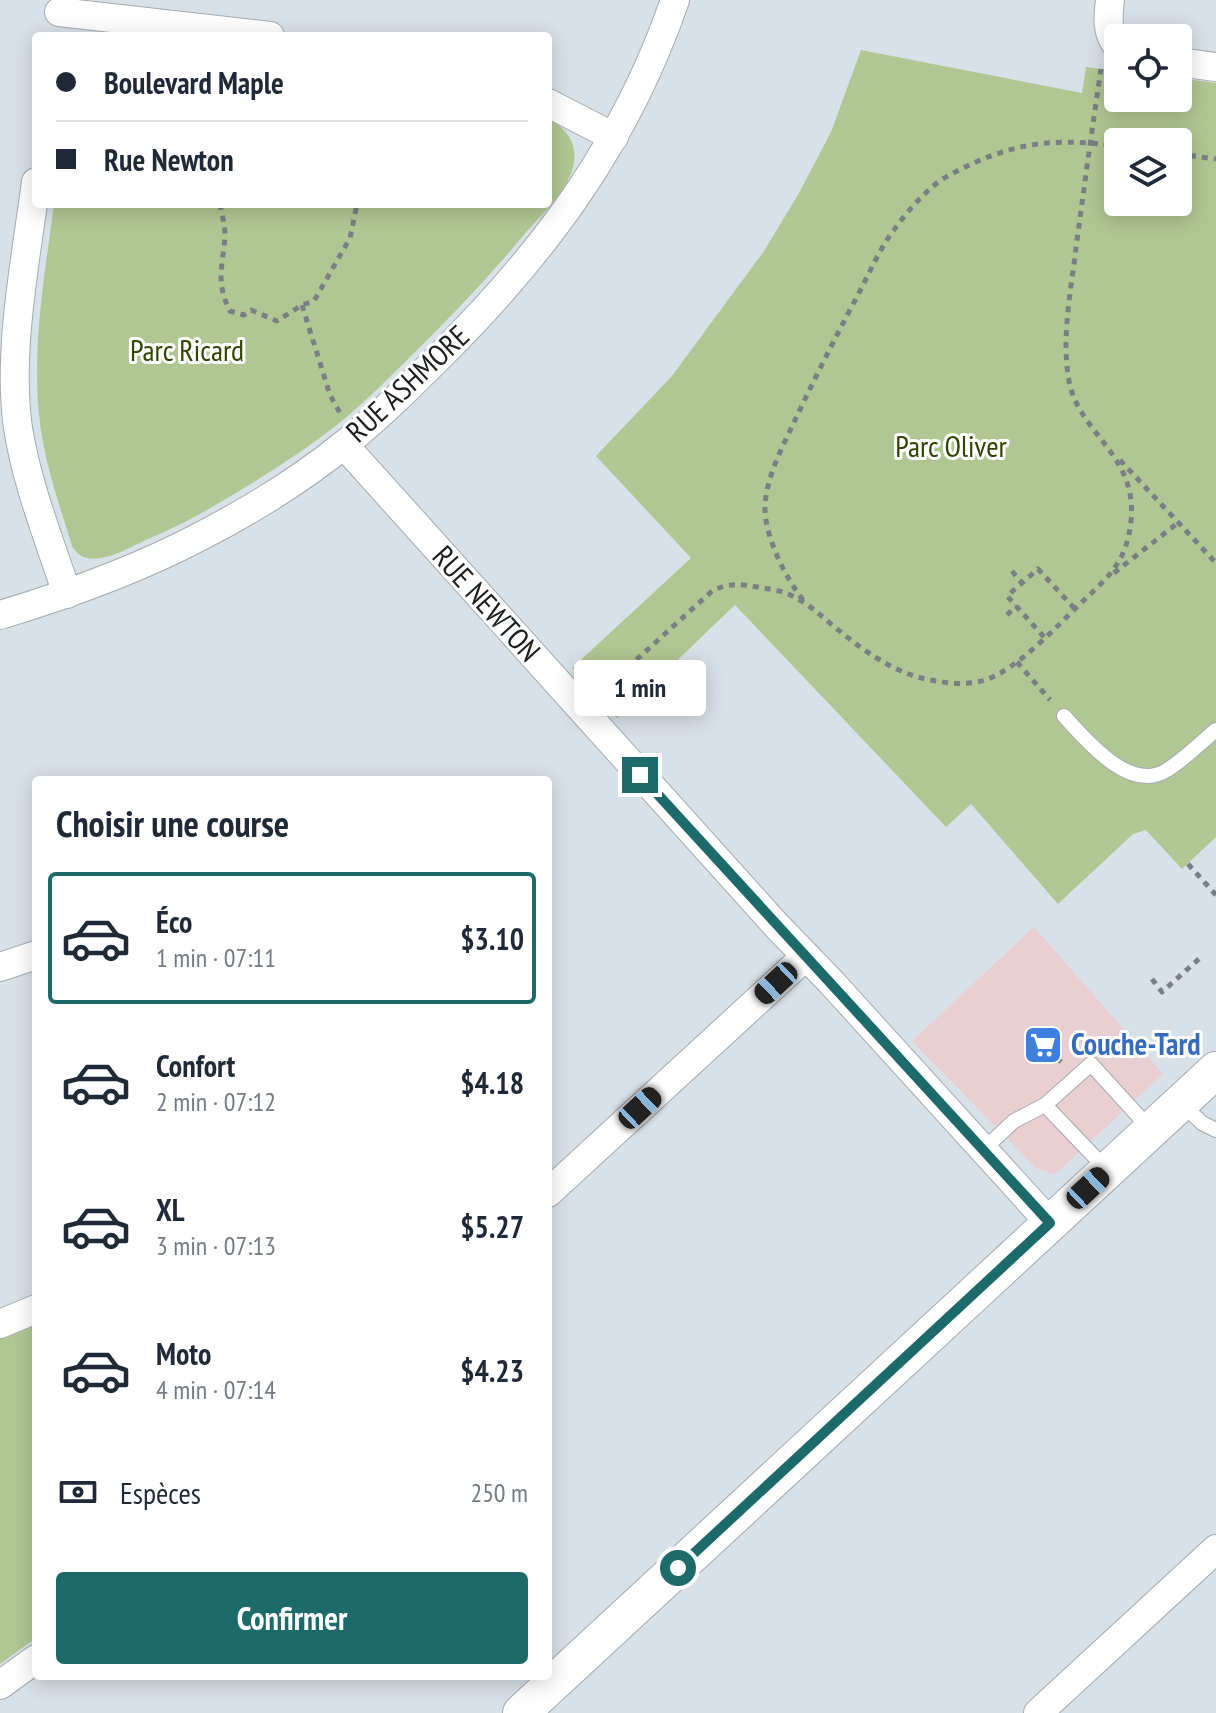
<!DOCTYPE html>
<html lang="fr">
<head>
<meta charset="utf-8">
<style>
  body { margin:0; font-family:"PT Sans Narrow",sans-serif; background:#f6f6f7; color:#1f2937; height:100vh; display:flex; flex-direction:column; font-size:30px; white-space:nowrap }
  * { box-sizing:border-box; margin:0 }
  p { font-size:26px; color:#747a83 }
  .icon { flex:none; width:44px; height:44px; fill:none; stroke:currentColor; stroke-width:2; stroke-linecap:round; stroke-linejoin:round }
  .map { position:relative; flex:1; overflow:hidden }
  .sheet { position:absolute; left:32px; top:776px; width:520px; height:904px; display:flex; flex-direction:column; background:#fff; border-radius:8px; box-shadow:0 4px 20px #0003 }
  .sheet>* { flex:none }
  .banner { position:absolute; left:32px; top:32px; width:520px; height:176px; border-radius:8px; box-shadow:0 4px 20px #0003; display:grid; align-content:center; height:176px; padding:0 24px; background:#fff }
  .tools { position:absolute; left:1104px; top:24px; display:grid; gap:16px }
  .tools a { display:grid; place-items:center; width:88px; height:88px; border-radius:8px; background:#fff; box-shadow:0 4px 20px #0003; font-size:40px }
  .end { position:absolute; width:36px; height:36px; margin:-18px; border:10px solid #1d6a6a; background:#fff; box-shadow:0 0 0 4px #fff }
  .from { border-radius:50% }
  .bubble { position:absolute; height:56px; border-radius:8px; background:#fff; box-shadow:0 4px 20px #0003; font-size:26px; font-weight:800; line-height:56px; text-align:center }
  .car { position:absolute; width:24px; height:48px; margin:-24px -12px; border-radius:10px; box-shadow:0 0 6px 2px #0007; background:linear-gradient(#222 24%,#8ab4d8 0 40%,#222 0 76%,#8ab4d8 0 86%,#222 0) }
  .banner b { display:flex; align-items:center; gap:28px; height:76px; font-size:30px }
  .banner b+b { border-top:2px solid #e0e1e3 }
  .banner i { width:20px; height:20px; background:#1f2937 }
  ul { padding:0; list-style:none }
  li { display:flex; align-items:center; gap:24px; height:132px; margin:0 16px 12px; padding:0 8px; border:4px solid transparent; border-radius:8px }
  li div { flex:1 }
  li b { display:block; font-size:30px }
  li em { font-style:normal; font-weight:800 }
  li.on { border-color:#1d6a6a }
  li>.icon { width:72px; height:72px; stroke-width:1.5 }
  h2 { padding:0 24px; font-size:36px; line-height:96px }
  .pay { display:flex; align-items:center; gap:20px; height:88px; padding:0 24px; font-size:30px }
  .pay p { margin-inline-start:auto }
  .action { display:flex; gap:16px; margin-top:auto; padding:16px 24px }
  .action a { flex:1; height:92px; border-radius:8px; background:#1d6a6a; color:#fff; font-size:32px; font-weight:800; line-height:92px; text-align:center }
  .map>svg:first-child { display:block }
  .commercial { fill:#e9cfd1 }
  .green { fill:#b1c793; fill-rule:evenodd }
  .lines { fill:none; stroke-linecap:round; stroke-linejoin:round }
  .service-casing { stroke:#a3aab1; stroke-width:16 }
  .minor-casing { stroke:#a3aab1; stroke-width:30 }
  .tertiary-casing { stroke:#a3aab1; stroke-width:38 }
  .path { stroke:#7a7f84; stroke-width:5; stroke-dasharray:6 6; stroke-linecap:butt }
  .service { stroke:#fff; stroke-width:14 }
  .minor { stroke:#fff; stroke-width:28 }
  .tertiary { stroke:#fff; stroke-width:36 }
  .route { stroke:#1d6a6a; stroke-width:10 }
  .labels { text-anchor:middle; stroke-width:6; stroke-linejoin:round; paint-order:stroke }
  .park-label { font-size:30px; fill:#2f4500; stroke:#fff }
  .street-label { font-size:30px; fill:#1b1e20; stroke:#fff }
  .shop-label { font-size:30px; font-weight:bold; fill:#366cbe; stroke:#fff; text-anchor:start }
</style>
</head>
<body>
<div class="map">
<svg width="1216" height="1713" viewBox="0 0 1216 1713">
  <rect width="100%" height="100%" fill="#d9e1e8"/>
  <!-- commercial -->
  <polygon class="commercial" points="1034,927 1163,1074 1059,1171 1053,1174 1036,1168 912,1041"/>
  <!-- green -->
  <g class="green">
    <path d="M861,50L1082,93L1086,67L1118,71V98H1178V78L1216,83V837L1182,869L1146,830L1133,834L1058,904L971,804L946,827L735,605L617,718L572,668L691,558L596,456L672,376L764,251L799,193L831,132ZM1118,142H1178V202H1118Z"/>
    <path d="M548,118C565,128 577,141 574,162C571,188 539,217 523,236C488,278 450,318 411,356C384,383 356,411 325,434C300,453 272,471 244,488C213,507 182,525 148,539C131,547 97,567 80,555C79,555 72,547 72,546C59,503 43,459 39,414C32,344 45,273 54,204H548Z"/>
    <polygon points="36,1321 36,1638 0,1664 0,1337"/>
  </g>
  <g class="lines">
    <!-- service casing -->
    <g class="service-casing">
      <g id="service">
        <path d="M1064,716C1086,740 1130,794 1167,770C1185,759 1200,743 1216,730"/>
        <polyline points="1181,1103 1202,1123 1216,1130"/>
        <polyline points="1045,1105 1107,1170"/>
        <polyline points="984,1149 1014,1121 1045,1105 1091,1064 1151,1130"/>
      </g>
    </g>
    <!-- minor casing -->
    <g class="minor-casing">
      <g id="minor">
        <path d="M1110,0C1108,15 1106,35 1118,46"/>
        <polyline points="59,12 270,36"/>
        <polyline points="1178,62 1216,67"/>
        <polyline points="548,103 614,137"/>
        <path d="M36,182C26,258 7,353 18,428C27,485 49,539 67,594"/>
        <polyline points="344,445 776,925 832,983 1050,1223"/>
        <path d="M0,615C70,594 139,569 203,535C253,509 303,478 346,443C381,415 413,383 444,352C548,248 627,140 675,0"/>
        <polyline points="0,967 36,955"/>
        <polyline points="548,1193 806,956"/>
        <polyline points="0,1324 36,1309"/>
        <polyline points="0,1685 36,1659"/>
        <polyline points="1038,1713 1216,1549"/>
      </g>
    </g>
    <!-- tertiary casing -->
    <g class="tertiary-casing">
      <polyline id="tertiary" points="521,1713 1216,1070"/>
    </g>
    <!-- path -->
    <g class="path">
      <polyline points="1178,154 1216,159"/>
      <path d="M220,204C222,214 225,225 225,236C223,266 215,282 230,311L244,315L251,310L277,321L302,305L314,301L350,238L357,204"/>
      <polyline points="302,305 330,395 340,413"/>
      <polyline points="1120,460 1216,563"/>
      <polyline points="1012,571 1022,583"/>
      <polyline points="1114,573 1179,522"/>
      <path d="M803,600C786,578 767,541 765,512C764,481 782,448 795,420C813,382 832,344 852,306C866,281 876,255 893,231C906,213 921,196 938,182C950,174 963,168 976,162C1026,140 1065,139 1118,146"/>
      <polyline points="1007,615 1016,606"/>
      <polyline points="1044,637 1007,596 1038,569 1075,609"/>
      <polyline points="1017,662 1050,700"/>
      <path d="M601,692L712,591C727,583 742,584 758,587C768,589 779,590 788,594C805,601 818,613 832,625C863,650 896,676 937,681C953,684 969,685 985,680C1017,670 1058,625 1083,601C1110,576 1127,560 1131,521C1138,455 1079,434 1069,381C1061,338 1071,291 1076,248C1084,188 1092,129 1101,69"/>
      <polyline points="1188,864 1216,895"/>
      <polyline points="1152,979 1162,992 1201,957"/>
      <polyline points="1051,1051 1061,1062"/>
    </g>
    <!-- service -->
    <use href="#service" class="service"/>
    <!-- minor -->
    <use href="#minor" class="minor"/>
    <!-- tertiary -->
    <use href="#tertiary" class="tertiary"/>
  </g>
  <g class="lines">
    <!-- route -->
    <polyline class="route" points="640,775 1050,1223 678,1568"/>
  </g>
  <!-- icons -->
  <defs>
    <g id="supermarket-square" transform="scale(2)"><rect x="-9" y="-9" width="18" height="18" rx="4" fill="#3f7fe0" stroke="#fff"/><path d="M-6-5.5h2.5l.6 2H6L4.5 2H-2.5L-4.4-4H-6ZM-1.5 3.2a1.3 1.3 0 1 0 .1 0ZM3 3.2a1.3 1.3 0 1 0 .1 0Z" fill="#fff"/></g>
  </defs>
  <g fill-rule="evenodd">
    <use href="#supermarket-square" x="1043" y="1045"/>
  </g>
  <g class="labels">
    <!-- park labels -->
    <g class="park-label">
      <text x="187" y="361">Parc Ricard</text>
      <text x="951" y="457">Parc Oliver</text>
    </g>
    <!-- street labels -->
    <g class="street-label">
      <text transform="translate(408 384) rotate(-43)" y="10">RUE ASHMORE</text>
      <text transform="translate(486 604) rotate(48)" y="10">RUE NEWTON</text>
    </g>
    <!-- shop labels -->
    <g class="shop-label">
      <text x="1071" y="1055">Couche-Tard</text>
    </g>
  </g>
</svg>
<div class="tools">
<a><svg class="icon" aria-label="locate" viewBox="0 0 24 24"><circle cx="12" cy="12" r="6"/><path d="M12 2v4M12 18v4M2 12h4M18 12h4"/></svg></a>
<a><svg class="icon" aria-label="layers" viewBox="0 0 24 24"><path d="M12 4l9 5-9 5-9-5zM3 14l9 5 9-5"/></svg></a>
</div>
<i class="end from" style="left:678px;top:1568px"></i>
<i class="end" style="left:640px;top:775px"></i>
<div class="bubble" style="left:574px;top:660px;width:132px">1 min</div>
<i class="car" style="left:776px;top:983px;rotate:227deg"></i>
<i class="car" style="left:640px;top:1108px;rotate:47deg"></i>
<i class="car" style="left:1088px;top:1188px;rotate:47deg"></i>
<div class="banner">
<b><i class="from"></i>Boulevard Maple</b>
<b><i></i>Rue Newton</b>
</div>
<section class="sheet">
<h2>Choisir une course</h2>
<ul>
<li class="on"><svg class="icon" aria-label="car" viewBox="0 0 24 24"><path d="M5 17H2v-5l4-1 3-4h7l3 4 3 1v5h-3M9 17h6M6 11h13"/><circle cx="7" cy="17" r="2"/><circle cx="17" cy="17" r="2"/></svg><div><b>Éco</b><p>1 min · 07:11</p></div><em>$3.10</em></li>
<li><svg class="icon" aria-label="car" viewBox="0 0 24 24"><path d="M5 17H2v-5l4-1 3-4h7l3 4 3 1v5h-3M9 17h6M6 11h13"/><circle cx="7" cy="17" r="2"/><circle cx="17" cy="17" r="2"/></svg><div><b>Confort</b><p>2 min · 07:12</p></div><em>$4.18</em></li>
<li><svg class="icon" aria-label="car" viewBox="0 0 24 24"><path d="M5 17H2v-5l4-1 3-4h7l3 4 3 1v5h-3M9 17h6M6 11h13"/><circle cx="7" cy="17" r="2"/><circle cx="17" cy="17" r="2"/></svg><div><b>XL</b><p>3 min · 07:13</p></div><em>$5.27</em></li>
<li><svg class="icon" aria-label="car" viewBox="0 0 24 24"><path d="M5 17H2v-5l4-1 3-4h7l3 4 3 1v5h-3M9 17h6M6 11h13"/><circle cx="7" cy="17" r="2"/><circle cx="17" cy="17" r="2"/></svg><div><b>Moto</b><p>4 min · 07:14</p></div><em>$4.23</em></li>
</ul>
<div class="pay"><svg class="icon" aria-label="cash" viewBox="0 0 24 24"><path d="M3 7h18v10H3z"/><circle cx="12" cy="12" r="2"/></svg>Espèces<p>250 m</p></div>
<div class="action"><a>Confirmer</a></div>
</section>
</div>
</body>
</html>
